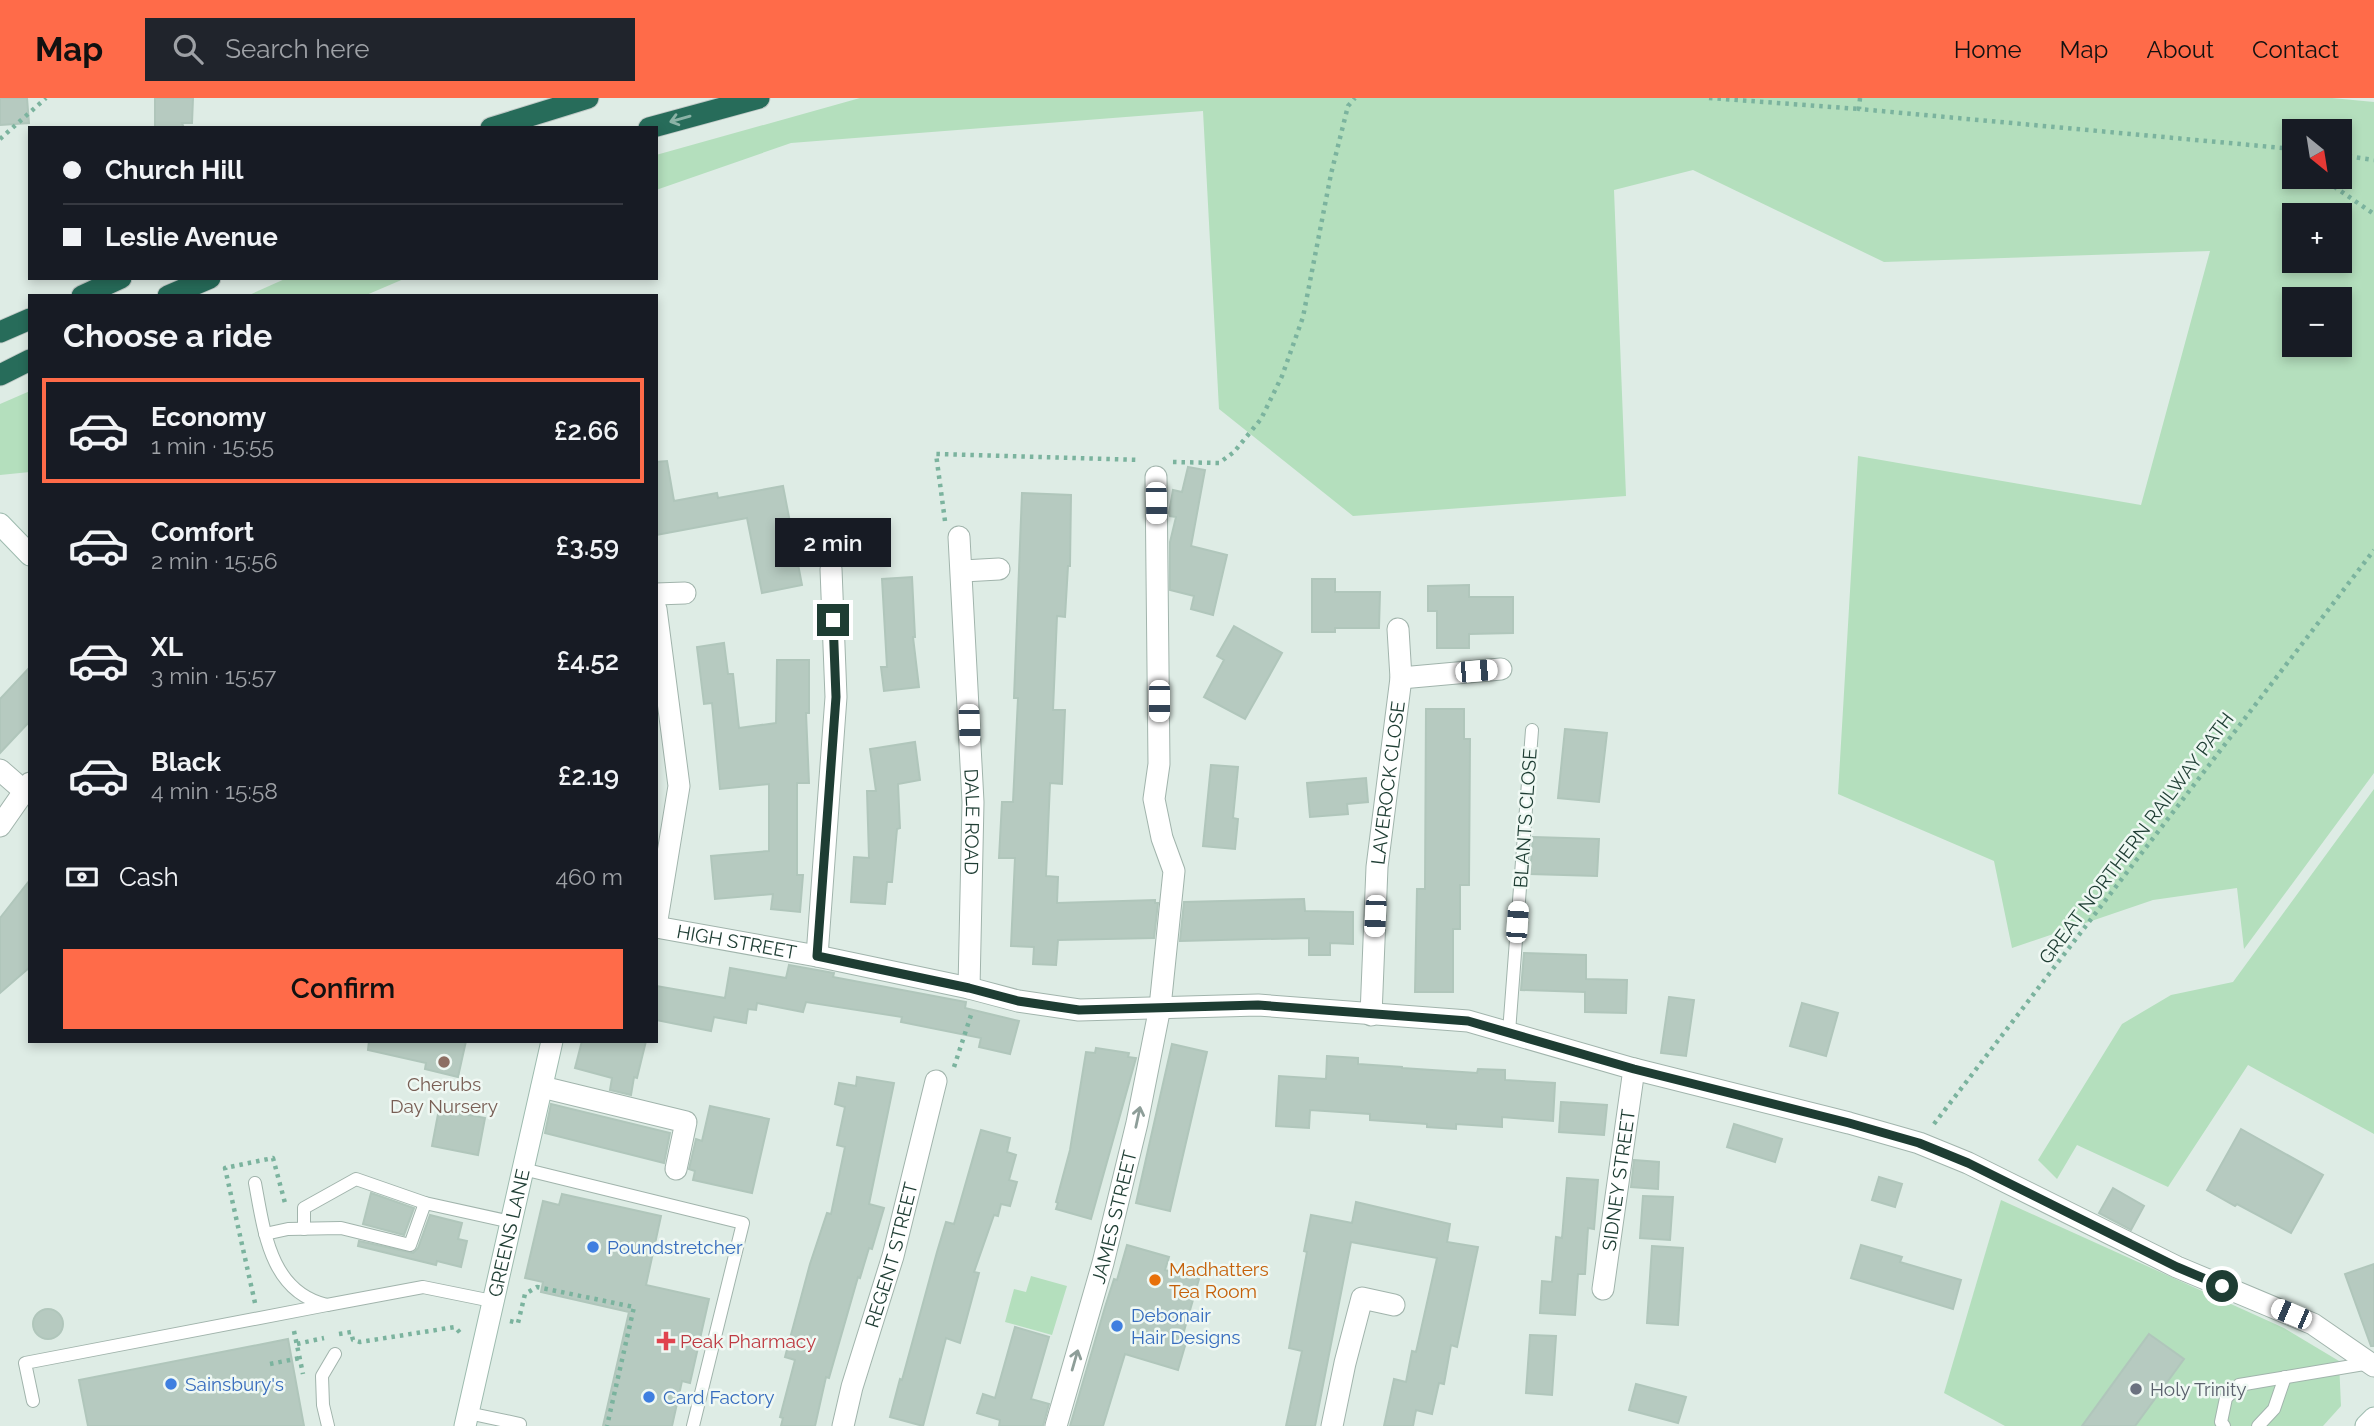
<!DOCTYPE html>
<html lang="en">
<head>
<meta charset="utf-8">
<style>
  body { margin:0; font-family:Raleway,sans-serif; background:#20242c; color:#f1f3f6; height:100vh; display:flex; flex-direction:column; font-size:26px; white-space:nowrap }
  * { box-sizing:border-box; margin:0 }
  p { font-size:23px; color:#9ea1a6 }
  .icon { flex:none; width:38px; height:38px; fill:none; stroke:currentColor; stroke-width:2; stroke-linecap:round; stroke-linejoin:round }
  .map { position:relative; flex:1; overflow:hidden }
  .drawer { position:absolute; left:28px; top:196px; width:630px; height:749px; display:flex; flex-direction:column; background:#171b24; border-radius:0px; box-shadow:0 4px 10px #0003 }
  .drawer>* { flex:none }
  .top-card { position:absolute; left:28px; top:28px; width:630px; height:154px; border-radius:0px; box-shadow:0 4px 10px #0003; display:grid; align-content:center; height:154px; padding:0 35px; background:#171b24 }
  .needle { width:46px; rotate:150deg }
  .fabs { position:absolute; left:2282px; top:21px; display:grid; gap:14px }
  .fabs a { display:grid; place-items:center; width:70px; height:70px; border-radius:0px; background:#171b24; box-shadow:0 4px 10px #0003; font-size:35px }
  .end { position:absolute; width:32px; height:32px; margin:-16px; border:9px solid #1e3d33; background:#fff; box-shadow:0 0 0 4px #fff }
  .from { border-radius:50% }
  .bubble { position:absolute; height:49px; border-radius:0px; background:#171b24; box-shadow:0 4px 10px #0003; font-size:23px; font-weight:600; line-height:49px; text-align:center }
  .car { position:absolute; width:21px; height:42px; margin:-21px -10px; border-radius:9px; box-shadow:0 0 5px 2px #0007; background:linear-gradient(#fff 24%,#345 0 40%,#fff 0 76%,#345 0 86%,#fff 0) }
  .top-card b { display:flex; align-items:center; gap:24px; height:66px; font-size:26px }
  .top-card b+b { border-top:2px solid #363941 }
  .top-card i { width:18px; height:18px; background:#f1f3f6 }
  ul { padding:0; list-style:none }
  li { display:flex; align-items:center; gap:21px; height:105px; margin:0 14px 10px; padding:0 21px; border:4px solid transparent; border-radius:0px }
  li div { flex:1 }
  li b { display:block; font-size:26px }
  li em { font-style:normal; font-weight:600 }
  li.active { border-color:#ff6b49 }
  li>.icon { width:63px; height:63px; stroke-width:1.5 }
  h2 { padding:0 35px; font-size:32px; line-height:84px }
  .pay { display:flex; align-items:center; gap:18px; height:77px; padding:0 35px; font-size:26px }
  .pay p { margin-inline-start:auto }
  .cta { display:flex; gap:14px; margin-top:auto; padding:14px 35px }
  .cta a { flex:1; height:80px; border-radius:0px; background:#ff6b49; color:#111; font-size:28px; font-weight:600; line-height:80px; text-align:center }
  header { display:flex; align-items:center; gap:42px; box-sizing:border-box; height:98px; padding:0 35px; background:#ff6b49; color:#111 }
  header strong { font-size:33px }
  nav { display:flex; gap:38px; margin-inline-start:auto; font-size:24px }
  .search { width:490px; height:63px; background:#20242c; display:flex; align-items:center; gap:18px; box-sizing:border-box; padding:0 24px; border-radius:0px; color:#9ea1a6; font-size:26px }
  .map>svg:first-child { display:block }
  .green { fill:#b4dfbd; fill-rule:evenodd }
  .building { fill:#b6cac0; stroke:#b0c6bb; stroke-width:2 }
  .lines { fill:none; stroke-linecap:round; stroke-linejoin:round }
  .lane-casing { stroke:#a1b4ac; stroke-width:14 }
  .street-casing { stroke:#a1b4ac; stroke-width:23 }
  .secondary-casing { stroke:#9ebbaf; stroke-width:23 }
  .highway-casing { stroke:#c0c9c6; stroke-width:23 }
  .path { stroke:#7bb39e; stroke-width:4.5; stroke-dasharray:3.5 5; stroke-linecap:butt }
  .lane { stroke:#fff; stroke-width:12 }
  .street { stroke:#fff; stroke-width:21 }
  .secondary { stroke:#fff; stroke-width:21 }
  .highway { stroke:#276c5a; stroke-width:21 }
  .oneway { stroke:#8bb2a6 }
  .oneway2 { stroke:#8e9e99 }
  .route { stroke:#1e3d33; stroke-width:9 }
  .education-dot { fill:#8d6e63; stroke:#eff8f3; stroke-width:2.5 }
  .shop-dot { fill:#3f7fe0; stroke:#eff8f3; stroke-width:2.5 }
  .food-dot { fill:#e8710a; stroke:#eff8f3; stroke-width:2.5 }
  .health-dot { fill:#e0444e; stroke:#eff8f3; stroke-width:2.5 }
  .worship-dot { fill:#6b7280; stroke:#eff8f3; stroke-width:2.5 }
  .labels { text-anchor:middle; stroke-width:5; stroke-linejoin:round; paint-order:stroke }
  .street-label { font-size:19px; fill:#1e3d33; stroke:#eff8f3 }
  .education-label { font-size:19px; fill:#785e54; stroke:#eff8f3 }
  .shop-label { font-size:19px; fill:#366cbe; stroke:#eff8f3; text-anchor:start }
  .food-label { font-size:19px; fill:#c56008; stroke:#eff8f3; text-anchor:start }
  .health-label { font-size:19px; fill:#be3a42; stroke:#eff8f3; text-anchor:start }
  .worship-label { font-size:19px; fill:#5b616d; stroke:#eff8f3; text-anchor:start }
</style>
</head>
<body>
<header>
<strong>Map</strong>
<div class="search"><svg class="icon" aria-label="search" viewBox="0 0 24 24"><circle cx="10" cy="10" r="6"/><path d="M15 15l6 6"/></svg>Search here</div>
<nav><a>Home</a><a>Map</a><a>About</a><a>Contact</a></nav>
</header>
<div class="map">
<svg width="2374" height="1328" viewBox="0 0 2374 1328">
  <rect width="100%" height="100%" fill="#deece5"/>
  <!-- green -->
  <g class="green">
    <path d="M860,0H2332L2374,4V675L2244,851L2237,790L2153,802L2012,850L1994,763L1838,696L1858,358L2141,407L2210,153L1884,164L1693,72L1614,92L1626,398L1353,418L1219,311L1203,13L791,45L656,92V57ZM2340,33V79H2294V33ZM2294,117H2340V163H2294ZM2340,201V247H2294V201Z"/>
    <polygon points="287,180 406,180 364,198 247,198"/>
    <polygon points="30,293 30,374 0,377 0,306"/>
    <polygon points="2374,691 2374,1036 2248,967 2168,1089 2077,1047 2057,1081 2038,1062 2122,926 2171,897 2233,884"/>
    <polygon points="2001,1102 2284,1230 2339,1263 2341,1308 2323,1328 2005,1328 1944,1295"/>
    <polygon points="1031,1178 1067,1188 1052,1237 1005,1224 1014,1191 1026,1194"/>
  </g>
  <!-- building -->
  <g class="building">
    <polygon points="0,0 27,0 29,25 0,27"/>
    <polygon points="155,0 193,0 192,25 182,25 184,30 155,30"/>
    <polygon points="667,363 674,403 717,395 718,400 783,388 802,487 762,495 747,420 656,437 656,364"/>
    <polygon points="1188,369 1205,372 1191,448 1227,457 1213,517 1191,511 1194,498 1170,492 1170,444 1176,419 1170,418 1169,415 1173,392 1182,394"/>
    <polygon points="1022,395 1071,397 1070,468 1068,468 1065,519 1057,518 1053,612 1065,612 1062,686 1050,685 1046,778 1058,779 1057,805 1155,802 1155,805 1158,805 1154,840 1058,842 1056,867 1033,866 1034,849 1011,848 1015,760 999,760 1002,704 1013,704 1018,600 1014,600"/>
    <polygon points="912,479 915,539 913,539 919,589 884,593 881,569 887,569 882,481"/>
    <polygon points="1312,481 1335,481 1335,494 1380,494 1379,530 1335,530 1335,534 1312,534"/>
    <polygon points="1469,487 1469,499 1513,499 1513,535 1469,536 1469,550 1437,550 1437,513 1428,513 1428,488"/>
    <polygon points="1234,528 1282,555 1245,621 1204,599 1224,562 1217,558"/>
    <polygon points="724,545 728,576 733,576 739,630 776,625 777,562 809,562 809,615 806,615 809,685 797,685 797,777 803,777 800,814 771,811 773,796 715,801 711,758 769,753 769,686 720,691 712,605 704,606 697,549"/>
    <polygon points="30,569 30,623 0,655 0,601"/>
    <polygon points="1426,611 1464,611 1464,641 1470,641 1469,787 1460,787 1460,831 1453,831 1453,894 1415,894 1417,791 1425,791"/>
    <polygon points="1565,631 1607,635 1599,704 1558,700"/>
    <polygon points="915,644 920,682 898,686 900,730 897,731 892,784 887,784 885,806 851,804 854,759 869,760 867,693 876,693 870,651"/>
    <polygon points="1211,667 1238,669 1233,720 1238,721 1235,751 1203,748"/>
    <polygon points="1366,680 1368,704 1347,706 1348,716 1310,719 1307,685"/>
    <polygon points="1533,739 1599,741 1597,778 1530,776"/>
    <polygon points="30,782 30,869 0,895 0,820"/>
    <polygon points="1304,801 1305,813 1353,814 1353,846 1330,845 1330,857 1309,857 1309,840 1180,843 1184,804"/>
    <polygon points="1524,855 1586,857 1586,881 1627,882 1626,915 1585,914 1585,894 1521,892"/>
    <polygon points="789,867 834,875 833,879 966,904 965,910 1019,923 1010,956 979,949 981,940 901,924 902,919 806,904 803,914 757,905 756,912 748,911 746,925 714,919 711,933 656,922 656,888 725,900 730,870 786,880"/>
    <polygon points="1669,899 1694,902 1686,958 1661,955"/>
    <polygon points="1802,905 1838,915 1826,958 1790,948"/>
    <polygon points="369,943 466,943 458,979 425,971 426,965 368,952"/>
    <polygon points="582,943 646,943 637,980 634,979 631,997 610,992 612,980 575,970"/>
    <polygon points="1172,946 1207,954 1170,1113 1136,1105"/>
    <polygon points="1096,950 1129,955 1128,959 1136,960 1091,1121 1056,1111 1058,1105 1056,1104 1070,1052 1086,954 1095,955"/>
    <polygon points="1327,958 1358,960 1358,966 1402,969 1402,970 1477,975 1478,971 1505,972 1505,982 1555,985 1553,1023 1502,1019 1502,1029 1456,1026 1456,1031 1427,1029 1427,1026 1370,1022 1370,1016 1310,1012 1309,1030 1276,1028 1279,978 1326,981"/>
    <polygon points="857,979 894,985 869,1106 884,1110 872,1151 869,1150 860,1180 858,1179 829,1280 826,1279 815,1328 781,1328 783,1320 780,1319 795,1262 785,1259 810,1166 827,1115 831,1116 845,1049 837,1047 845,1009 835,1006 839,985 856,988"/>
    <polygon points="1561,1004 1607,1007 1604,1037 1559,1034"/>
    <polygon points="551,1006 670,1035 664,1065 545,1035"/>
    <polygon points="710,1008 769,1021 752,1095 693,1082 695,1073 689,1071 696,1041 702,1043"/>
    <polygon points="439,1011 485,1020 478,1057 432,1048"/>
    <polygon points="1734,1026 1782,1041 1775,1064 1727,1049"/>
    <polygon points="2241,1031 2323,1077 2291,1135 2237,1106 2235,1108 2207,1092"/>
    <polygon points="981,1032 1010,1040 1007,1054 1016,1057 1009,1082 1017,1084 1010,1108 1001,1106 998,1118 994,1117 974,1174 979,1175 960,1245 946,1240 923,1328 890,1319 900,1281 902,1282 937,1154 946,1124 954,1126"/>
    <polygon points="1634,1062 1659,1064 1658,1091 1631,1089"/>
    <polygon points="1879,1079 1902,1086 1895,1109 1872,1102"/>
    <polygon points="1567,1080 1598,1082 1594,1131 1588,1130 1585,1176 1578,1176 1575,1217 1540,1215 1542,1183 1552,1184 1556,1139 1562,1140"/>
    <polygon points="2113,1090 2144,1108 2131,1132 2099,1115"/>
    <polygon points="371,1095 414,1110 404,1137 363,1126"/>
    <polygon points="562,1096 661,1118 646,1187 709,1201 690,1285 682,1283 672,1328 603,1328 629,1214 541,1194 543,1184 525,1180 543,1103 559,1107"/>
    <polygon points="1643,1098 1673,1099 1670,1142 1640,1140"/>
    <polygon points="1356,1104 1450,1126 1447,1144 1478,1149 1457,1249 1451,1247 1444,1286 1439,1285 1432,1316 1416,1312 1413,1328 1384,1328 1394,1281 1406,1284 1412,1253 1416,1254 1437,1160 1351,1144 1315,1328 1286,1328 1302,1253 1289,1250 1307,1154 1304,1153 1311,1117 1352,1125"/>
    <polygon points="430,1117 462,1125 458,1141 467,1143 461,1169 437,1163 436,1167 358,1148 359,1143 413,1155 418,1150"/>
    <polygon points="1127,1147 1169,1159 1165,1172 1199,1181 1182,1240 1187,1241 1178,1272 1125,1256 1103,1328 1070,1328 1105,1209 1114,1181 1117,1182"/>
    <polygon points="1861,1147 1902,1159 1900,1164 1961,1182 1953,1211 1851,1180"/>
    <polygon points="1652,1148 1683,1150 1678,1227 1647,1225"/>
    <polygon points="2374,1166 2374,1248 2371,1248 2345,1176"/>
    <circle cx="48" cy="1226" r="15"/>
    <polygon points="1015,1229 1049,1239 1031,1301 1049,1306 1043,1328 999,1328 1000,1322 977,1315 983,1296 995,1300"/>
    <polygon points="2149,1236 2184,1261 2135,1328 2082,1328"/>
    <polygon points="1530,1237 1556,1238 1552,1297 1526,1295"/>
    <polygon points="288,1241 304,1328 88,1328 79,1282"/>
    <polygon points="1636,1286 1686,1299 1678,1325 1629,1312"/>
  </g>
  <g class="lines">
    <!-- lane casing -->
    <g class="lane-casing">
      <g id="lane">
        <polyline points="1509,934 1532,632"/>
        <polyline points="523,1071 743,1125 693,1328"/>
        <path d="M255,1085C264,1133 270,1194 327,1207L423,1189L492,1203"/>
        <polyline points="304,1131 304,1110 356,1081 425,1105"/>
        <polyline points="265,1136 288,1131 341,1130 410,1147 425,1105 511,1124"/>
        <polyline points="33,1303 25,1265 327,1207"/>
        <polyline points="468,1315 520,1326"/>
        <polyline points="328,1328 323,1307 322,1278 335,1256"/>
        <polyline points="2224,1328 2221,1324 2226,1300 2239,1287 2370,1265"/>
        <polyline points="2258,1328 2274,1311 2285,1279"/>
      </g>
    </g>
    <!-- street casing -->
    <g class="street-casing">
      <g id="street">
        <path id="s1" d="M959,439L973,704L969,890"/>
        <polyline points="963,473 999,471"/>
        <polyline points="656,496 685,495"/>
        <polyline points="656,511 679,688 656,828"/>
        <polyline points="1401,580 1501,571"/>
        <polyline points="0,672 23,692"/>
        <polyline points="0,728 30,685"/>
        <path id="s2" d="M656,829L817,858L969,890L1018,903L1079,912L1258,907L1468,923L1634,971L1849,1025L1919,1045L1968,1065L2177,1169L2313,1226L2374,1268"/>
        <polyline points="817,858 836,599 831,471"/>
        <path id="s3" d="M1371,917L1377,769L1401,580L1398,531"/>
        <polyline points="542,989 686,1024 676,1071"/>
        <path id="s4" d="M1603,1191L1634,971"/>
        <path id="s5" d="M843,1328L852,1289L893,1158L936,983"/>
        <path id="s6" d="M1056,1328L1103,1165L1137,1025L1160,909L1174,773L1162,740L1154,701L1159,666L1156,379"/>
        <polyline points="1332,1328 1345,1265 1362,1200 1394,1207"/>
      </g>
    </g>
    <!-- secondary casing -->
    <g class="secondary-casing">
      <g id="secondary">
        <polyline points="0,426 30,457"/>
        <path id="s7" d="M465,1328L552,943"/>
        <polyline points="2366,1328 2374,1320"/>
      </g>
    </g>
    <!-- highway casing -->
    <g class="highway-casing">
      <g id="highway">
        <polyline points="491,30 588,0"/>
        <polyline points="649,30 759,0"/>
        <polyline points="82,198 121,180"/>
        <polyline points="168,198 210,180"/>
        <polyline points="0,234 30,221"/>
        <polyline points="0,277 30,262"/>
      </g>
    </g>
    <!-- path -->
    <g class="path">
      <polyline points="1709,0 1859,11"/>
      <polyline points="1860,0 1859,11 2294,51"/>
      <polyline points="0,41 46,0"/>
      <polyline points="2282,49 2294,59"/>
      <polyline points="2340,57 2374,62"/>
      <polyline points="2320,79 2374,116"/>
      <polyline points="1173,364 1219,365 1234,354 1261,321 1282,278 1303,219 1331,76 1348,8 1355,0"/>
      <polyline points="945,423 936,356 1140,362"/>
      <polyline points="954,969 972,914"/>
      <polyline points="1934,1026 2374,452"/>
      <polyline points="255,1205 225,1070 273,1060 285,1105"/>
      <polyline points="510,1223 518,1225 525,1196 537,1189 634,1209 607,1328"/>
      <polyline points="294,1233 303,1276"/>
      <polyline points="339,1236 351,1234 353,1242 360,1244 455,1229 462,1237"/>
      <polyline points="297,1246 324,1240"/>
      <polyline points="270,1266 300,1260"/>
    </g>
    <!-- lane -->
    <use href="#lane" class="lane"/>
    <!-- street -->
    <use href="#street" class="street"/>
    <!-- secondary -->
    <use href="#secondary" class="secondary"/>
    <!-- highway -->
    <use href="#highway" class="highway"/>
  </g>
  <!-- one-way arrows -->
  <defs><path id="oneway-shaft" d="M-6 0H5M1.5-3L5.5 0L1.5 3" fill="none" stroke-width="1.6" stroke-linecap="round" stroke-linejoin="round" transform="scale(1.75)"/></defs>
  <use class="oneway" href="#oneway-shaft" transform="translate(680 21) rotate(164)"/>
  <g class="oneway2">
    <use href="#oneway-shaft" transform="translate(1138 1019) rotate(-78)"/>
    <use href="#oneway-shaft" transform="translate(1075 1262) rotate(-74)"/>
  </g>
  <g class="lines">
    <!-- route -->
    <polyline class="route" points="833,522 836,599 817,858 969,890 1018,903 1079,912 1258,907 1468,923 1634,971 1849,1025 1919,1045 1968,1065 2177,1169 2222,1188"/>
  </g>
  <!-- markers -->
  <circle class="education-dot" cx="444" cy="964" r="7"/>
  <g class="shop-dot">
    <circle cx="593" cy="1149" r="7"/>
    <circle cx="1117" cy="1228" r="7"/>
    <circle cx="171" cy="1286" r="7"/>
    <circle cx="649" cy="1299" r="7"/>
  </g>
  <circle class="food-dot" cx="1155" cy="1182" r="7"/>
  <path class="health-dot" d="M662.5 1232.5h7v7h7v7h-7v7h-7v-7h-7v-7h7z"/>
  <circle class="worship-dot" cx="2136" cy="1291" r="7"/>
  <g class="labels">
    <!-- street labels -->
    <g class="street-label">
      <text dy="7" stroke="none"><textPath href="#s3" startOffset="233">LAVEROCK CLOSE</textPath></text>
      <text transform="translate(1525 720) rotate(-86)" y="7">BLANTS CLOSE</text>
      <text dy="7" stroke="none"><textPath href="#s1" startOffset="285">DALE ROAD</textPath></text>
      <text transform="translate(2136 740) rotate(-53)" y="7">GREAT NORTHERN RAILWAY PATH</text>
      <text dy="7" stroke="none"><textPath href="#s2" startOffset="82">HIGH STREET</textPath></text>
      <text dy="7" stroke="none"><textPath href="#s4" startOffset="110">SIDNEY STREET</textPath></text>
      <text dy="7" stroke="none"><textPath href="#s6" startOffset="217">JAMES STREET</textPath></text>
      <text dy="7" stroke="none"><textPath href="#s7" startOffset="198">GREENS LANE</textPath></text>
      <text dy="7" stroke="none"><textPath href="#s5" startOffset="178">REGENT STREET</textPath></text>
    </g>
    <!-- education labels -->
    <g class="education-label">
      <text x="444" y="993">Cherubs<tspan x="444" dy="22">Day Nursery</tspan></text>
    </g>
    <!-- shop labels -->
    <g class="shop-label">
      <text x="607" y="1156">Poundstretcher</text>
      <text x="1131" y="1224">Debonair<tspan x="1131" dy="22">Hair Designs</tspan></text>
      <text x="185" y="1293">Sainsbury's</text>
      <text x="663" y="1306">Card Factory</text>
    </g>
    <!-- food labels -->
    <g class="food-label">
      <text x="1169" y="1178">Madhatters<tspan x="1169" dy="22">Tea Room</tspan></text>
    </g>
    <!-- health labels -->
    <g class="health-label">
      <text x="680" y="1250">Peak Pharmacy</text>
    </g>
    <!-- worship labels -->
    <g class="worship-label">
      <text x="2150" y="1298">Holy Trinity</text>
    </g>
  </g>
</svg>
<div class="fabs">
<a><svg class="needle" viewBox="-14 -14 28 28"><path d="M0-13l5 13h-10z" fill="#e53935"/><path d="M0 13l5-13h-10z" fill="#9ea1a6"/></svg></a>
<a>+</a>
<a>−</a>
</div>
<i class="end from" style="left:2222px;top:1188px"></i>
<i class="end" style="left:833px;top:522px"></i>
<div class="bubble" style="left:775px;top:420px;width:116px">2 min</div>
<i class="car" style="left:1156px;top:405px;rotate:179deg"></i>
<i class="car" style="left:1476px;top:573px;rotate:85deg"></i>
<i class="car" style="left:1159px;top:603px;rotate:180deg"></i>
<i class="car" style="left:969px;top:627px;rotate:178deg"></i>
<i class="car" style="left:1375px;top:818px;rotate:183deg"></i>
<i class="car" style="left:1517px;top:824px;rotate:4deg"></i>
<i class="car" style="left:2291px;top:1216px;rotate:293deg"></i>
<div class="top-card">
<b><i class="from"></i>Church Hill</b>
<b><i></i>Leslie Avenue</b>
</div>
<section class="drawer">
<h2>Choose a ride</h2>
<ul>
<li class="active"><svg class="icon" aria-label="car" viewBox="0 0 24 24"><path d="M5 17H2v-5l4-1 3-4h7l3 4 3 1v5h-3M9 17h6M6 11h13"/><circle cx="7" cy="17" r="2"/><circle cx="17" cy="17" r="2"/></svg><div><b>Economy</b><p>1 min · 15:55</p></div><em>£2.66</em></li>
<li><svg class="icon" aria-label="car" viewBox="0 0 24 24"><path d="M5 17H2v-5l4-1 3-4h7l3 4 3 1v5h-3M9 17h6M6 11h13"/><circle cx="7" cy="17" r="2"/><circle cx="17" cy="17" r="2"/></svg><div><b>Comfort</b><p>2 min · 15:56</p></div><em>£3.59</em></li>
<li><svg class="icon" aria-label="car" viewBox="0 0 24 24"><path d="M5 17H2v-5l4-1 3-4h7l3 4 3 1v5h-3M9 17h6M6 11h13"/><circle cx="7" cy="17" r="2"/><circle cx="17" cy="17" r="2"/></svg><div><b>XL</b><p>3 min · 15:57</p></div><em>£4.52</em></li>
<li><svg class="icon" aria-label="car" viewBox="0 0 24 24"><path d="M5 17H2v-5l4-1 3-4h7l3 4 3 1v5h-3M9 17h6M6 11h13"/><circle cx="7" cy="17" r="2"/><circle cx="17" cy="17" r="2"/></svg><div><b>Black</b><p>4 min · 15:58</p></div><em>£2.19</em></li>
</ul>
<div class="pay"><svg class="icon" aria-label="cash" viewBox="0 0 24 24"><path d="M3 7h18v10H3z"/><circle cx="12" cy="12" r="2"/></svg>Cash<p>460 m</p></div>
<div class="cta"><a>Confirm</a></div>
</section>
</div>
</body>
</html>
